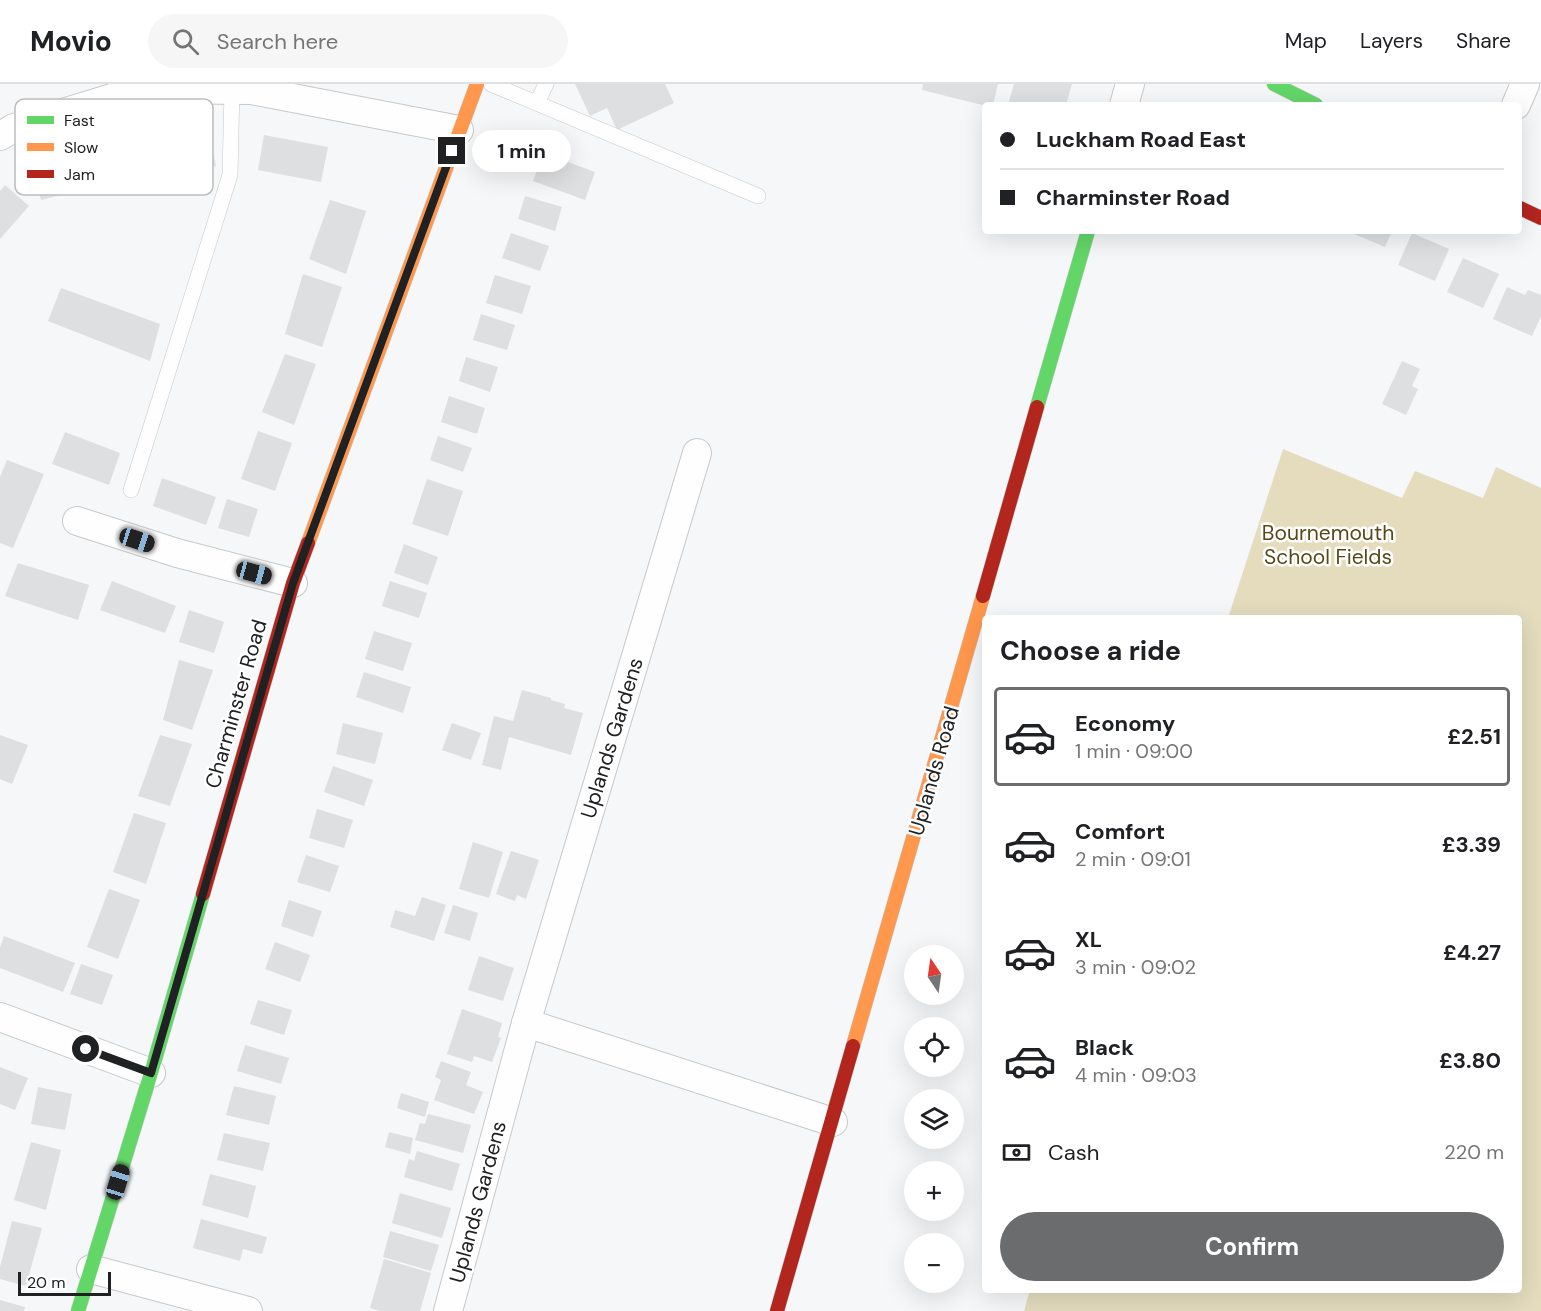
<!DOCTYPE html>
<html lang="en">
<head>
<meta charset="utf-8">
<style>
  body { margin:0; font-family:"DM Sans",sans-serif; background:#f6f6f6; color:#202124; height:100vh; display:flex; flex-direction:column; font-size:22px; white-space:nowrap }
  * { box-sizing:border-box; margin:0 }
  p { font-size:20px; color:#757577 }
  .icon { flex:none; width:33px; height:33px; fill:none; stroke:currentColor; stroke-width:2; stroke-linecap:round; stroke-linejoin:round }
  .map { position:relative; flex:1; overflow:hidden }
  .side { position:absolute; left:982px; top:531px; width:540px; height:678px; display:flex; flex-direction:column; background:#fff; border-radius:6px; box-shadow:0 6px 24px #0002 }
  .side>* { flex:none }
  .hud { position:absolute; left:982px; top:18px; width:540px; height:132px; border-radius:6px; box-shadow:0 6px 24px #0002; display:grid; align-content:center; height:132px; padding:0 18px; background:#fff }
  .needle { width:39px; rotate:347deg }
  .tools { position:absolute; left:904px; top:861px; display:grid; gap:12px }
  .tools a { display:grid; place-items:center; width:60px; height:60px; border-radius:50%; background:#fff; box-shadow:0 6px 24px #0002; font-size:30px }
  .scale { position:absolute; left:18px; bottom:15px; width:93px; box-sizing:border-box; padding-left:6px; border:3px solid #202123; border-top:0; font-size:16px; line-height:21px; white-space:nowrap; color:#202123; -webkit-text-stroke:4px #fff; paint-order:stroke }
  .end { position:absolute; width:27px; height:27px; margin:-14px; border:8px solid #202123; background:#fff; box-shadow:0 0 0 3px #fff }
  .from { border-radius:50% }
  .bubble { position:absolute; height:42px; border-radius:21px; background:#fff; box-shadow:0 6px 24px #0002; font-size:20px; font-weight:700; line-height:42px; text-align:center }
  .car { position:absolute; width:18px; height:36px; margin:-18px -9px; border-radius:8px; box-shadow:0 0 4px 2px #0007; background:linear-gradient(#222 24%,#8ab4d8 0 40%,#222 0 76%,#8ab4d8 0 86%,#222 0) }
  .hud b { display:flex; align-items:center; gap:21px; height:57px; font-size:22px }
  .hud b+b { border-top:2px solid #e0e0e0 }
  .hud i { width:15px; height:15px; background:#202124 }
  ul { padding:0; list-style:none }
  li { display:flex; align-items:center; gap:18px; height:99px; margin:0 12px 9px; padding:0 6px; border:3px solid transparent; border-radius:6px }
  li div { flex:1 }
  li b { display:block; font-size:22px }
  li em { font-style:normal; font-weight:700 }
  li.on { border-color:#6b6c6e }
  li>.icon { width:54px; height:54px; stroke-width:1.5 }
  h2 { padding:0 18px; font-size:27px; line-height:72px }
  .pay { display:flex; align-items:center; gap:15px; height:66px; padding:0 18px; font-size:22px }
  .pay p { margin-inline-start:auto }
  .action { display:flex; gap:12px; margin-top:auto; padding:12px 18px }
  .action a { flex:1; height:69px; border-radius:36px; background:#6b6c6e; color:#fff; font-size:24px; font-weight:700; line-height:69px; text-align:center }
  header { display:flex; align-items:center; gap:36px; box-sizing:border-box; height:84px; padding:0 30px; background:#fff; border-bottom:2px solid #e0e0e0 }
  header strong { font-size:28px }
  nav { display:flex; gap:33px; margin-inline-start:auto; font-size:21px }
  .search { width:420px; height:54px; background:#f6f6f6; display:flex; align-items:center; gap:15px; box-sizing:border-box; padding:0 21px; border-radius:33px; color:#757577; font-size:22px }
  .map>svg:first-child { display:block }
  .green { fill:#e4dcbd }
  .building { fill:#dddfe0 }
  .lines { fill:none; stroke-linecap:round; stroke-linejoin:round }
  .lane-casing { stroke:#c6c8ca; stroke-width:16 }
  .street-casing { stroke:#c6c8ca; stroke-width:30 }
  .fast-casing { stroke:#c6c8ca; stroke-width:15 }
  .slow-casing { stroke:#c6c8ca; stroke-width:15 }
  .jam-casing { stroke:#c6c8ca; stroke-width:15 }
  .lane { stroke:#fefefe; stroke-width:15 }
  .street { stroke:#fefefe; stroke-width:28 }
  .fast { stroke:#63d668; stroke-width:14 }
  .slow { stroke:#ff974d; stroke-width:14 }
  .jam { stroke:#b3261e; stroke-width:14 }
  .route { stroke:#202123; stroke-width:8 }
  .labels { text-anchor:middle; stroke-width:5; stroke-linejoin:round; paint-order:stroke }
  .park-label { font-size:21px; fill:#584917; stroke:#fff }
  .street-label { font-size:21px; fill:#202123; stroke:#fff }
  .key { fill:#fff; stroke:#bcbcbd; stroke-width:1.5 }
  .key-label { font-size:16px; fill:#202123 }
</style>
</head>
<body>
<header>
<strong>Movio</strong>
<div class="search"><svg class="icon" aria-label="search" viewBox="0 0 24 24"><circle cx="10" cy="10" r="6"/><path d="M15 15l6 6"/></svg>Search here</div>
<nav><a>Map</a><a>Layers</a><a>Share</a></nav>
</header>
<div class="map">
<svg width="1541" height="1227" viewBox="0 0 1541 1227">
  <rect width="100%" height="100%" fill="#f5f7f9"/>
  <!-- green -->
  <polygon class="green" points="1283,365 1402,414 1415,387 1483,414 1496,383 1541,404 1541,1227 1024,1227 1030,1206 1520,1206 1520,534 1228,534"/>
  <!-- building -->
  <g class="building">
    <polygon points="575,0 665,0 674,19 617,46 607,24 590,32"/>
    <polygon points="923,0 998,0 993,21 986,22 922,6"/>
    <polygon points="1014,0 1072,0 1066,21 1008,21"/>
    <polygon points="208,47 216,82 150,94 141,59"/>
    <polygon points="264,51 328,63 321,98 258,86"/>
    <polygon points="544,69 595,88 585,116 533,97"/>
    <polygon points="97,70 105,100 41,116 33,85"/>
    <polygon points="5,101 29,122 0,155 0,107"/>
    <polygon points="525,112 562,123 555,147 518,135"/>
    <polygon points="330,116 366,127 346,190 309,175"/>
    <polygon points="1356,147 1392,147 1385,163 1354,150"/>
    <polygon points="511,149 549,162 540,187 502,174"/>
    <polygon points="1412,149 1449,165 1435,197 1398,181"/>
    <polygon points="1463,174 1499,190 1483,224 1447,208"/>
    <polygon points="303,190 342,203 322,263 285,250"/>
    <polygon points="495,191 531,202 522,230 486,219"/>
    <polygon points="1507,203 1525,211 1528,206 1541,211 1541,232 1532,252 1493,235"/>
    <polygon points="61,204 160,240 150,277 48,237"/>
    <polygon points="481,230 515,241 507,266 473,256"/>
    <polygon points="285,270 316,280 294,341 262,328"/>
    <polygon points="466,273 498,283 490,308 459,297"/>
    <polygon points="1402,277 1420,285 1412,302 1418,305 1406,331 1382,320"/>
    <polygon points="449,312 485,324 477,350 441,338"/>
    <polygon points="258,347 292,359 275,407 241,395"/>
    <polygon points="65,348 120,369 109,401 52,380"/>
    <polygon points="438,352 472,364 463,388 430,376"/>
    <polygon points="7,376 44,390 13,464 0,459 0,393"/>
    <polygon points="162,394 216,413 206,441 153,422"/>
    <polygon points="427,395 463,407 448,452 412,440"/>
    <polygon points="227,415 258,425 249,453 218,444"/>
    <polygon points="404,460 438,473 428,501 394,489"/>
    <polygon points="18,479 89,501 78,536 5,512"/>
    <polygon points="112,497 176,522 165,549 100,526"/>
    <polygon points="390,497 427,509 419,534 382,522"/>
    <polygon points="189,526 224,538 214,569 179,558"/>
    <polygon points="374,547 412,559 403,587 365,575"/>
    <polygon points="179,576 213,586 192,646 163,636"/>
    <polygon points="364,588 411,603 403,629 356,613"/>
    <polygon points="522,606 551,614 551,616 565,620 564,624 583,629 571,671 509,653 501,686 482,681 494,632 513,637"/>
    <polygon points="343,639 383,649 375,680 336,670"/>
    <polygon points="452,639 481,649 471,676 442,666"/>
    <polygon points="0,651 28,661 12,700 0,695"/>
    <polygon points="160,651 192,660 170,722 138,712"/>
    <polygon points="333,682 373,696 364,722 324,708"/>
    <polygon points="317,725 353,736 344,764 309,754"/>
    <polygon points="134,729 166,739 146,800 113,788"/>
    <polygon points="473,758 503,768 489,814 459,805"/>
    <polygon points="511,767 539,776 526,815 517,811 515,817 496,810"/>
    <polygon points="306,771 339,782 330,808 297,798"/>
    <polygon points="109,805 140,816 118,875 87,863"/>
    <polygon points="422,813 446,821 434,857 390,843 395,826 415,832"/>
    <polygon points="289,816 322,827 313,853 281,842"/>
    <polygon points="453,821 478,829 470,857 444,849"/>
    <polygon points="4,852 75,879 63,908 0,884 0,863"/>
    <polygon points="275,858 310,871 300,898 265,885"/>
    <polygon points="479,872 514,884 503,917 468,906"/>
    <polygon points="81,880 113,891 102,921 70,910"/>
    <polygon points="258,916 292,926 284,951 250,940"/>
    <polygon points="462,925 502,939 498,953 501,954 492,978 474,972 472,978 447,970"/>
    <polygon points="245,961 289,974 281,1000 237,987"/>
    <polygon points="441,977 471,988 466,1001 483,1008 474,1030 434,1016 441,996 435,993"/>
    <polygon points="0,983 28,994 15,1026 0,1020"/>
    <polygon points="234,1002 276,1012 269,1041 226,1031"/>
    <polygon points="38,1003 72,1010 65,1046 31,1040"/>
    <polygon points="401,1009 429,1018 425,1033 397,1024"/>
    <polygon points="428,1030 471,1041 463,1069 415,1056 420,1039 425,1040"/>
    <polygon points="389,1048 413,1054 410,1070 385,1063"/>
    <polygon points="224,1049 270,1059 263,1087 217,1076"/>
    <polygon points="31,1058 61,1066 46,1126 14,1116"/>
    <polygon points="417,1067 460,1080 452,1107 404,1093 409,1075 414,1077"/>
    <polygon points="210,1090 256,1102 248,1134 202,1121"/>
    <polygon points="400,1109 451,1124 442,1154 392,1139"/>
    <polygon points="201,1135 267,1153 262,1170 243,1165 240,1177 193,1164"/>
    <polygon points="12,1137 42,1144 26,1202 0,1195 0,1183"/>
    <polygon points="390,1147 439,1161 431,1187 383,1173"/>
    <polygon points="384,1175 431,1189 420,1227 380,1227 370,1224"/>
    <polygon points="0,1216 25,1223 24,1227 0,1227"/>
  </g>
  <g class="lines">
    <!-- lane casing -->
    <g class="lane-casing">
      <g id="lane">
        <polyline points="491,0 758,112"/>
        <polyline points="537,19 546,0"/>
        <polyline points="131,406 230,91 232,6"/>
      </g>
    </g>
    <!-- street casing -->
    <g class="street-casing">
      <g id="street">
        <polyline points="1124,21 1130,0"/>
        <polyline points="1516,21 1525,0"/>
        <polyline points="0,52 14,44 141,5 251,6 459,46"/>
        <polyline points="77,437 177,469 293,499"/>
        <polyline points="0,933 151,989"/>
        <polyline points="526,939 833,1038"/>
        <polyline points="91,1185 248,1227"/>
        <polyline points="448,1227 526,939 697,369"/>
      </g>
    </g>
    <!-- fast casing -->
    <g class="fast-casing">
      <g id="fast">
        <polyline points="1274,0 1316,21"/>
        <polyline points="1037,323 1088,147"/>
        <polyline points="78,1227 151,989 203,810"/>
      </g>
    </g>
    <!-- slow casing -->
    <g class="slow-casing">
      <g id="slow">
        <polyline points="308,459 477,0"/>
        <polyline points="853,962 983,512"/>
      </g>
    </g>
    <!-- jam casing -->
    <g class="jam-casing">
      <g id="jam">
        <polyline points="1520,124 1541,134"/>
        <polyline points="983,512 1037,323"/>
        <polyline points="203,810 293,499 308,459"/>
        <polyline points="777,1227 853,962"/>
      </g>
    </g>
    <!-- lane -->
    <use href="#lane" class="lane"/>
    <!-- street -->
    <use href="#street" class="street"/>
    <!-- fast -->
    <use href="#fast" class="fast"/>
    <!-- slow -->
    <use href="#slow" class="slow"/>
    <!-- jam -->
    <use href="#jam" class="jam"/>
  </g>
  <g class="lines">
    <!-- route -->
    <polyline class="route" points="86,965 151,989 293,499 452,67"/>
  </g>
  <g class="labels">
    <!-- park labels -->
    <g class="park-label">
      <text x="1328" y="456">Bournemouth<tspan x="1328" dy="24">School Fields</tspan></text>
    </g>
    <!-- street labels -->
    <g class="street-label">
      <text transform="translate(236 620) rotate(-74)" y="7">Charminster Road</text>
      <text transform="translate(612 654) rotate(-73)" y="7">Uplands Gardens</text>
      <text transform="translate(934 687) rotate(-74)" y="7">Uplands Road</text>
      <text transform="translate(478 1118) rotate(-75)" y="7">Uplands Gardens</text>
    </g>
  </g>
  <!-- legend -->
  <rect x="15" y="15" width="198" height="96" rx="9" class="key"/>
  <rect x="27" y="32" width="27" height="8" fill="#63d668"/>
  <rect x="27" y="59" width="27" height="8" fill="#ff974d"/>
  <rect x="27" y="86" width="27" height="8" fill="#b3261e"/>
  <g class="key-label">
    <text x="64" y="42">Fast</text>
    <text x="64" y="69">Slow</text>
    <text x="64" y="96">Jam</text>
  </g>
</svg>
<div class="tools">
<a><svg class="needle" viewBox="-14 -14 28 28"><path d="M0-13l5 13h-10z" fill="#e53935"/><path d="M0 13l5-13h-10z" fill="#757577"/></svg></a>
<a><svg class="icon" aria-label="locate" viewBox="0 0 24 24"><circle cx="12" cy="12" r="6"/><path d="M12 2v4M12 18v4M2 12h4M18 12h4"/></svg></a>
<a><svg class="icon" aria-label="layers" viewBox="0 0 24 24"><path d="M12 4l9 5-9 5-9-5zM3 14l9 5 9-5"/></svg></a>
<a>+</a>
<a>−</a>
</div>
<div class="scale">20 m</div>
<i class="end from" style="left:86px;top:965px"></i>
<i class="end" style="left:452px;top:67px"></i>
<div class="bubble" style="left:472px;top:46px;width:99px">1 min</div>
<i class="car" style="left:137px;top:456px;rotate:108deg"></i>
<i class="car" style="left:254px;top:489px;rotate:105deg"></i>
<i class="car" style="left:118px;top:1098px;rotate:17deg"></i>
<div class="hud">
<b><i class="from"></i>Luckham Road East</b>
<b><i></i>Charminster Road</b>
</div>
<section class="side">
<h2>Choose a ride</h2>
<ul>
<li class="on"><svg class="icon" aria-label="car" viewBox="0 0 24 24"><path d="M5 17H2v-5l4-1 3-4h7l3 4 3 1v5h-3M9 17h6M6 11h13"/><circle cx="7" cy="17" r="2"/><circle cx="17" cy="17" r="2"/></svg><div><b>Economy</b><p>1 min · 09:00</p></div><em>£2.51</em></li>
<li><svg class="icon" aria-label="car" viewBox="0 0 24 24"><path d="M5 17H2v-5l4-1 3-4h7l3 4 3 1v5h-3M9 17h6M6 11h13"/><circle cx="7" cy="17" r="2"/><circle cx="17" cy="17" r="2"/></svg><div><b>Comfort</b><p>2 min · 09:01</p></div><em>£3.39</em></li>
<li><svg class="icon" aria-label="car" viewBox="0 0 24 24"><path d="M5 17H2v-5l4-1 3-4h7l3 4 3 1v5h-3M9 17h6M6 11h13"/><circle cx="7" cy="17" r="2"/><circle cx="17" cy="17" r="2"/></svg><div><b>XL</b><p>3 min · 09:02</p></div><em>£4.27</em></li>
<li><svg class="icon" aria-label="car" viewBox="0 0 24 24"><path d="M5 17H2v-5l4-1 3-4h7l3 4 3 1v5h-3M9 17h6M6 11h13"/><circle cx="7" cy="17" r="2"/><circle cx="17" cy="17" r="2"/></svg><div><b>Black</b><p>4 min · 09:03</p></div><em>£3.80</em></li>
</ul>
<div class="pay"><svg class="icon" aria-label="cash" viewBox="0 0 24 24"><path d="M3 7h18v10H3z"/><circle cx="12" cy="12" r="2"/></svg>Cash<p>220 m</p></div>
<div class="action"><a>Confirm</a></div>
</section>
</div>
</body>
</html>
